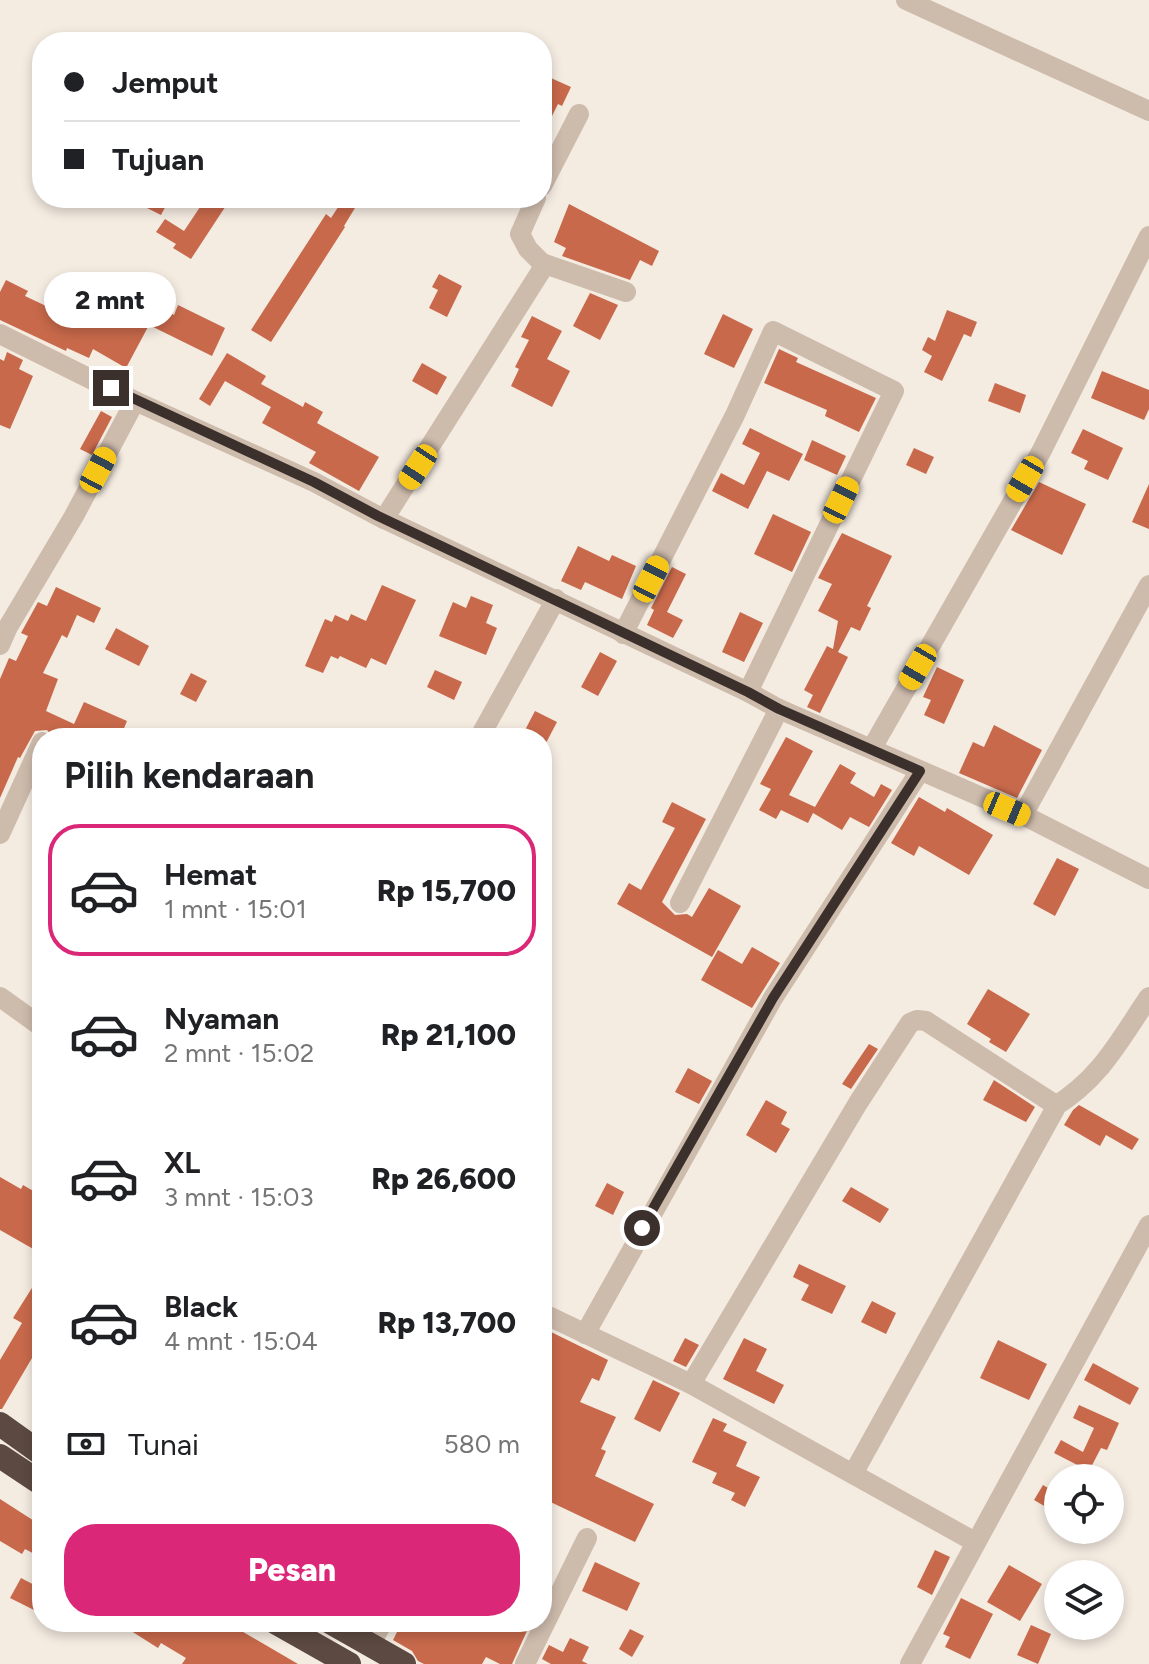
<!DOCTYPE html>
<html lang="id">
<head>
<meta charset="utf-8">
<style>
  body { margin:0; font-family:Figtree,sans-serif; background:#f2f2f2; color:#202124; height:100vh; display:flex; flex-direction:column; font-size:30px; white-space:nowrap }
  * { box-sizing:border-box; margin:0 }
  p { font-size:26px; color:#757577 }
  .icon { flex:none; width:44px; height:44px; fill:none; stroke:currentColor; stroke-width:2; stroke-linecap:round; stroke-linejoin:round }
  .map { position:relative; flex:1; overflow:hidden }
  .details { position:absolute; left:32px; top:728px; width:520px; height:904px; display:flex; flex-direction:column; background:#fff; border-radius:32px; box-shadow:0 4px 12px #0003 }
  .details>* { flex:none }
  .hud { position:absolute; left:32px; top:32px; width:520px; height:176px; border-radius:32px; box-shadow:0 4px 12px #0003; display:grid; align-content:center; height:176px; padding:0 32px; background:#fff }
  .buttons { position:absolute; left:1044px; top:1464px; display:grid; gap:16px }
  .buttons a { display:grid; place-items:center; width:80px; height:80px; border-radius:50%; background:#fff; box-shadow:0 4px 12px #0003; font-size:40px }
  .end { position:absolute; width:36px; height:36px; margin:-18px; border:10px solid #3b302b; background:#fff; box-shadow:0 0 0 4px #fff }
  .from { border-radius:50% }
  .bubble { position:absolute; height:56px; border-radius:28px; background:#fff; box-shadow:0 4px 12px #0003; font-size:26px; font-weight:800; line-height:56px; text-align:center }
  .car { position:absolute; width:24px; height:48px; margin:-24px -12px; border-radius:10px; box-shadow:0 0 6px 2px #0007; background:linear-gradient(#f5c518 24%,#345 0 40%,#f5c518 0 76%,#345 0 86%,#f5c518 0) }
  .hud b { display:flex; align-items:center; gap:28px; height:76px; font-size:30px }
  .hud b+b { border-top:2px solid #e0e0e0 }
  .hud i { width:20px; height:20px; background:#202124 }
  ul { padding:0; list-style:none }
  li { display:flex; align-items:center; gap:24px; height:132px; margin:0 16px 12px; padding:0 16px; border:4px solid transparent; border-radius:32px }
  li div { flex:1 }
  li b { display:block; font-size:30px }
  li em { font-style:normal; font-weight:800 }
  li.selected { border-color:#db2777 }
  li>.icon { width:72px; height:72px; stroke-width:1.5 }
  h2 { padding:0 32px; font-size:36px; line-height:96px }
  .pay { display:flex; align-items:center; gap:20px; height:88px; padding:0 32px; font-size:30px }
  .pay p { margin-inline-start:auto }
  .action { display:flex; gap:16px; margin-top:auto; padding:16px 32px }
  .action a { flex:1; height:92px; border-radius:32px; background:#db2777; color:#fff; font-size:32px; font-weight:800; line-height:92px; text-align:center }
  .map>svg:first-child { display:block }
  .building { fill:#c8694b }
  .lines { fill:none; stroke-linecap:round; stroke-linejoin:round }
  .street { stroke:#cdbbac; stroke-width:20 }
  .highway { stroke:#5c4a42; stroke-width:24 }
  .route { stroke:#3b302b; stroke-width:10 }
</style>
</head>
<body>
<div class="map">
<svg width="1149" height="1664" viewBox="0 0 1149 1664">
  <rect width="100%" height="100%" fill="#f4ebe1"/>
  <!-- building -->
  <g class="building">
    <polygon points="542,74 571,87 562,106 558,104 542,136"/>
    <polygon points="150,198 170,198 161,215 145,207"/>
    <polygon points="206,198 231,198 191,259 173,248 176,244 156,232 165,219 184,231"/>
    <polygon points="344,198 361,198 344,226 345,227 271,342 251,330 326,214 331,218"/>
    <polygon points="569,204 659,251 652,266 640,260 630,280 562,256 566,248 554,242"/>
    <polygon points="439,274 462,286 447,317 429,308 438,290 432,287"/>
    <polygon points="6,280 28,291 25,296 86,325 103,291 132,306 138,295 174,315 178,305 225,328 212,356 149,325 126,368 93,349 89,358 67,348 66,351 0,320 0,292"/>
    <polygon points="590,293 618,305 600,340 573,326"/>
    <polygon points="947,310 977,322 971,337 964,334 942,381 924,372 932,356 922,350 928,337 935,341"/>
    <polygon points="723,314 753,329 734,368 704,354"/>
    <polygon points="532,316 562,331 547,359 570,371 552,407 511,386 519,369 515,367 529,340 521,337"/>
    <polygon points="779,349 798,358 796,362 876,398 859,432 825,416 827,410 764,383"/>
    <polygon points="7,352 23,360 19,369 33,376 10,429 0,425 0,359 4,361"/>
    <polygon points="227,353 266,376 261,384 303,407 305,402 323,412 317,423 379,457 359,491 309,463 316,452 262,423 271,407 225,381 210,406 199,399"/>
    <polygon points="422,363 447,377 437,395 412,381"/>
    <polygon points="1102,371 1149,390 1149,409 1144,420 1091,398"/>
    <polygon points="995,383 1026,395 1020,413 988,401"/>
    <polygon points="101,411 112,417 92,455 80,449"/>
    <polygon points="750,428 803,454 789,481 767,471 748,509 712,491 721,473 744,485 760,453 742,444"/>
    <polygon points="1083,429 1123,448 1108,480 1084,469 1088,461 1071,453"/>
    <polygon points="812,440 846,456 837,475 804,460"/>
    <polygon points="914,448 934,457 926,474 906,465"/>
    <polygon points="1039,482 1086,504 1062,555 1011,530"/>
    <polygon points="1149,484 1149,529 1132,522"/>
    <polygon points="773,514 811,532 792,572 754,554"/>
    <polygon points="842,533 892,556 867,606 871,608 860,631 851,627 838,652 848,657 820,713 807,707 813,695 804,690 827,646 833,649 838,621 818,611 832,584 818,578"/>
    <polygon points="578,546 609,561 612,555 636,566 622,599 585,582 581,590 561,581"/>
    <polygon points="672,567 686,574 667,612 683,620 673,638 647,625 654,610 651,608"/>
    <polygon points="382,585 416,600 386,665 371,658 366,668 340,656 338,659 331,656 323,673 305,666 325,619 332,622 335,615 348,621 351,614 366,621"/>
    <polygon points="56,587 101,608 94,623 77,615 67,638 62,635 43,673 58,679 46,711 74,724 84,702 127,721 120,738 54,738 47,730 35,731 20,758 18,757 0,798 0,679 9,658 16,661 28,636 21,633 38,602 47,606"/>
    <polygon points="471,596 493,605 486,623 497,628 486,655 439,636 453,602 466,608"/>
    <polygon points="740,612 763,623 744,662 722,652"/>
    <polygon points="116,628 149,646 139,666 105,649"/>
    <polygon points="600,652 617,661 598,696 581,687"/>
    <polygon points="937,667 964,680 944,724 924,715 931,700 923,697"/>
    <polygon points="435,670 462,682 454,700 427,687"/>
    <polygon points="191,673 207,681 196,702 180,694"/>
    <polygon points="535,711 557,722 546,743 542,738 524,732"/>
    <polygon points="994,725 1042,750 1017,798 959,773 973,742 984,747"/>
    <polygon points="786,737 813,751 789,795 815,807 840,764 856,773 850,783 874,797 881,784 892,790 869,827 850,817 842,830 813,813 808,823 781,810 776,819 759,810 771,789 760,784"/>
    <polygon points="919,797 945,812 947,808 993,835 969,875 919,846 914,856 891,843"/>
    <polygon points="672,802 706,819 662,902 675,915 687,914 692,917 709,888 741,906 712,957 617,904 629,883 641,890 675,828 662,822"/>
    <polygon points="1057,858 1079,869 1055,916 1033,904"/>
    <polygon points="752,947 780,963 752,1008 701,980 718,950 742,964"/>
    <polygon points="988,989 1030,1014 1006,1052 989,1042 991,1039 967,1024"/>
    <polygon points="869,1044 878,1049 851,1089 842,1084"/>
    <polygon points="688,1068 712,1081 699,1104 675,1092"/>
    <polygon points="994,1080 1035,1107 1026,1122 983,1100"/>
    <polygon points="766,1100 787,1112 781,1124 790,1129 776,1153 746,1135"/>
    <polygon points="1079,1105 1139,1139 1132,1150 1106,1135 1100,1146 1064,1125 1073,1110"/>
    <polygon points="0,1177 21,1189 23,1185 42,1196 42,1254 0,1230"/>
    <polygon points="607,1183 624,1192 613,1215 595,1206"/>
    <polygon points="851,1187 889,1209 880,1223 842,1201"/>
    <polygon points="799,1264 846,1286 832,1314 801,1300 809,1285 793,1277"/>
    <polygon points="42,1272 42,1341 2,1409 0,1409 0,1360 22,1323 13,1318"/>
    <polygon points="872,1301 896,1313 886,1334 861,1322"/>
    <polygon points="549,1331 608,1360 599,1381 592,1378 580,1402 616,1417 601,1449 606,1451 595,1476 654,1504 635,1542 542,1498 542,1372 548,1359 542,1356 542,1346"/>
    <polygon points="685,1338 699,1345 686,1367 673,1361"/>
    <polygon points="744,1338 767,1349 756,1371 784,1385 774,1404 723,1379"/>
    <polygon points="998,1340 1047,1364 1029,1400 980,1378"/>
    <polygon points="1093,1363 1139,1388 1130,1405 1084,1380"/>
    <polygon points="653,1380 680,1393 660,1432 634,1419"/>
    <polygon points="1079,1405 1119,1423 1107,1450 1101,1448 1089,1471 1054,1453 1061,1440 1083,1452 1094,1428 1073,1418"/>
    <polygon points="713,1418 727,1424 723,1431 747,1442 736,1466 760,1477 745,1507 731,1500 735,1493 712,1483 717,1473 692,1462"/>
    <polygon points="1043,1485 1058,1494 1058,1514 1034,1500"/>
    <polygon points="0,1499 42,1526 42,1558 25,1549 22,1554 0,1541"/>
    <polygon points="935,1550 950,1557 932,1595 917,1587"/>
    <polygon points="595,1562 640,1583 627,1611 582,1591"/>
    <polygon points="1009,1565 1042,1584 1020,1621 987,1602"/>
    <polygon points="21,1578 42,1589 42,1614 10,1598"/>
    <polygon points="961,1598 993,1614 970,1659 945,1647 950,1637 943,1634"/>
    <polygon points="117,1622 232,1622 239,1626 238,1629 298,1664 182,1664 186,1658 161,1643 158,1648"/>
    <polygon points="402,1622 531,1622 512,1664 500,1664 486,1657 482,1664 424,1664 418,1661 412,1651 393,1640"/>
    <polygon points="1031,1625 1051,1634 1038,1664 1017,1655"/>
    <polygon points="630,1629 644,1636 632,1657 619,1649"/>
    <polygon points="570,1638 589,1647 582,1661 588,1664 551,1664 542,1659 549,1645 563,1652"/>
  </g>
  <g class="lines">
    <!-- street -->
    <g class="street">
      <polyline points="906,0 1149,111"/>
      <polyline points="542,186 579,114"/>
      <polyline points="542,263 626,292"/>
      <polyline points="0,334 135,401 314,482 378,516 748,692 779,709 1023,815 1149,879"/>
      <polyline points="384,519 541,271 542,263 528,249 520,234 536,198"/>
      <polyline points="623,634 735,415 773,331 894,391 748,692"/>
      <polyline points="0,645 8,627 74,516 135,401"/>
      <polyline points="479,738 556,599"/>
      <polyline points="872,748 1041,452 1149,236"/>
      <polyline points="1023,815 1149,585"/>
      <polyline points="0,834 42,742"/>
      <polyline points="680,903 779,709"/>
      <polyline points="0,997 42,1027"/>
      <path d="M1054,1107C1101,1078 1119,1041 1149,997"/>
      <polyline points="542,1313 691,1384 975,1542"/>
      <polyline points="585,1334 773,998 920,771"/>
      <polyline points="691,1384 858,1103 910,1023 917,1020 926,1021 1051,1102 1055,1109 853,1474"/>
      <polyline points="370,1645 383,1622"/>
      <polyline points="525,1664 587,1538"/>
      <polyline points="910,1664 1149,1225"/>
    </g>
    <!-- highway -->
    <g class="highway">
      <polyline points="0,1424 42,1454"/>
      <polyline points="0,1456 42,1484"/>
      <polyline points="275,1622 349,1664"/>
      <polyline points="330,1622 404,1664"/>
    </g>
  </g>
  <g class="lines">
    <!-- route -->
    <polyline class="route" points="111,388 314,482 378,516 748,692 779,709 920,771 773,998 642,1228"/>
  </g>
</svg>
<div class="buttons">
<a><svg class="icon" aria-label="locate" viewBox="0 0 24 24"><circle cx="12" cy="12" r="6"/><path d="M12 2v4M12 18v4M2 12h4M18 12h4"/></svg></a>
<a><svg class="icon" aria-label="layers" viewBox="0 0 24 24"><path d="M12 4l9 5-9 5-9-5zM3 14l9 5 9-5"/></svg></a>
</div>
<i class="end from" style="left:642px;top:1228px"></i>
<i class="end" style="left:111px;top:388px"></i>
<div class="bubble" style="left:44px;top:272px;width:132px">2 mnt</div>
<i class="car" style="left:418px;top:467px;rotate:213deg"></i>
<i class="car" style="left:98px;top:470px;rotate:28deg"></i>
<i class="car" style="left:1025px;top:479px;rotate:210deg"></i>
<i class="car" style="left:841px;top:500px;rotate:26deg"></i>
<i class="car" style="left:651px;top:579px;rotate:27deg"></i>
<i class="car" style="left:918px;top:667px;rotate:210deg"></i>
<i class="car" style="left:1007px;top:809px;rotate:113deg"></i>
<div class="hud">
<b><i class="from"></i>Jemput</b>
<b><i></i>Tujuan</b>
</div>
<section class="details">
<h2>Pilih kendaraan</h2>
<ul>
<li class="selected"><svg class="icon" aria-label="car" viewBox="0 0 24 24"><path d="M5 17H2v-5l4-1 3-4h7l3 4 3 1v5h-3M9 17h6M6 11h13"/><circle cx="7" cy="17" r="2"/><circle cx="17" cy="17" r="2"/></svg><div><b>Hemat</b><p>1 mnt · 15:01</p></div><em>Rp 15,700</em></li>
<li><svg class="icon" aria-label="car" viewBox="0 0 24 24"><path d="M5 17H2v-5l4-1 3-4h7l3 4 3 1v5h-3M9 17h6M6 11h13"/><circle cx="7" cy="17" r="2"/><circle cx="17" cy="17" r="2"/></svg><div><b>Nyaman</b><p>2 mnt · 15:02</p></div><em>Rp 21,100</em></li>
<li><svg class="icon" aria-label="car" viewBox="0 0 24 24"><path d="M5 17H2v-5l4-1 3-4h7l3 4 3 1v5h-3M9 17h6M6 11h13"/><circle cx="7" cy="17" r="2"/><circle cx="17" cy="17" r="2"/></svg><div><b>XL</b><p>3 mnt · 15:03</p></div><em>Rp 26,600</em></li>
<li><svg class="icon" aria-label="car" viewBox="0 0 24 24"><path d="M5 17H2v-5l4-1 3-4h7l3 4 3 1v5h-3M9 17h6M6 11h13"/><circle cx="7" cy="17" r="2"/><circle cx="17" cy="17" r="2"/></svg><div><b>Black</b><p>4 mnt · 15:04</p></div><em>Rp 13,700</em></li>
</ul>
<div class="pay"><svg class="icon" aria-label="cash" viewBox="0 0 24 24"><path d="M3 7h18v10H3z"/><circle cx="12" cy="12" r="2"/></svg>Tunai<p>580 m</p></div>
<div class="action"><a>Pesan</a></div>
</section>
</div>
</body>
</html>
